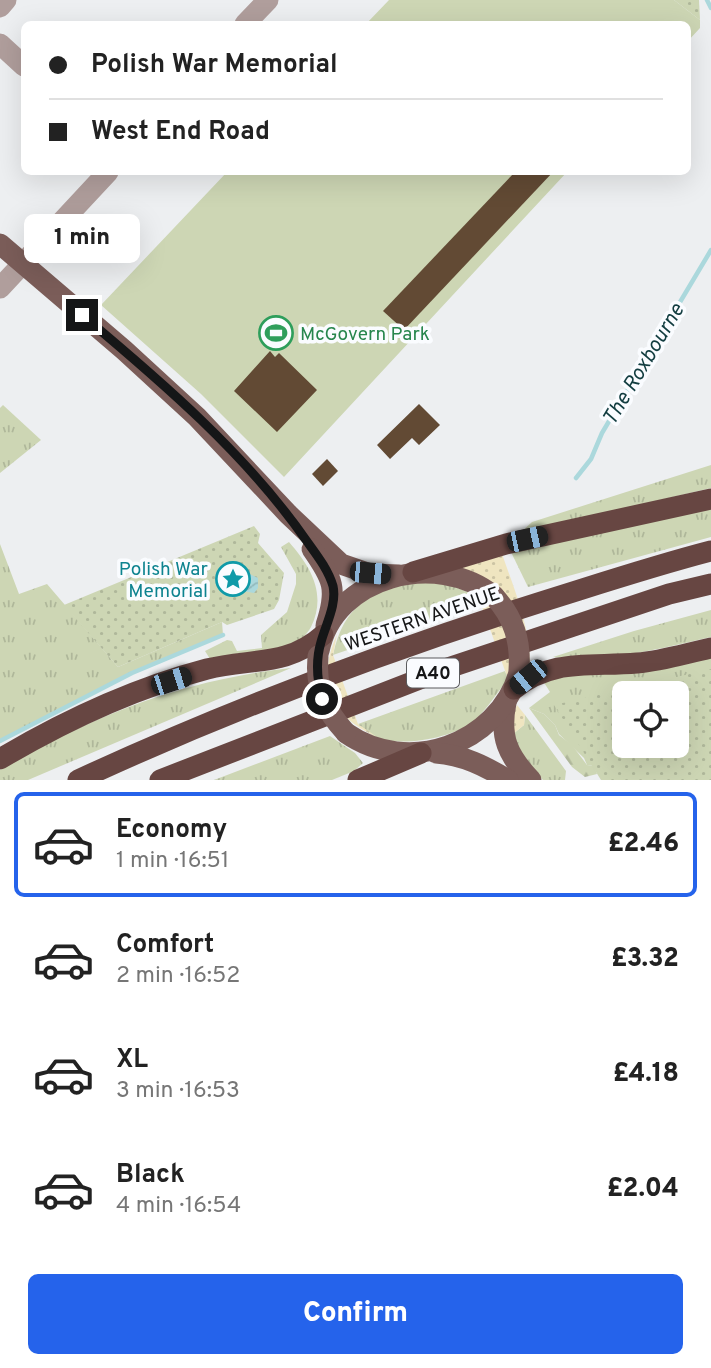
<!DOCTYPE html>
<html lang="en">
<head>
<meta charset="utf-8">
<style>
  body { margin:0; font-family:Overpass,sans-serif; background:#f2f2f2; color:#222; height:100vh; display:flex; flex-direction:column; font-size:26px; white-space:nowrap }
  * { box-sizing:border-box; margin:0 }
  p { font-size:23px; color:#767676 }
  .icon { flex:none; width:38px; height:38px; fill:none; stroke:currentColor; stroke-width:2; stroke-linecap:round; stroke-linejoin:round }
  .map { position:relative; height:780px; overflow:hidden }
  .sheet { display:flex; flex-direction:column; background:#fff; flex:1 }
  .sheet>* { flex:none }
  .hud { position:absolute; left:21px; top:21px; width:670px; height:154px; border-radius:10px; box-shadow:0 7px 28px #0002; display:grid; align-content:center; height:154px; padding:0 28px; background:#fff }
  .buttons { position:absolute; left:612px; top:681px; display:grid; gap:14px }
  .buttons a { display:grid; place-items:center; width:77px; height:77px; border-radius:10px; background:#fff; box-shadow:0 7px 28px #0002; font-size:35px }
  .end { position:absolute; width:32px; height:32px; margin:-16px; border:9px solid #151617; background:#fff; box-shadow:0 0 0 4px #fff }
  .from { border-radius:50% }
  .bubble { position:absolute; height:49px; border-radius:10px; background:#fff; box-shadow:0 7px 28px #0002; font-size:23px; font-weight:800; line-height:49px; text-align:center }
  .car { position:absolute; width:21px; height:42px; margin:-21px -10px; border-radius:9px; box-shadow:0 0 5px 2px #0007; background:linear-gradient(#222 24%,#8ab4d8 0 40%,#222 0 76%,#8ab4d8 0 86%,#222 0) }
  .hud b { display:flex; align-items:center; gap:24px; height:66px; font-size:26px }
  .hud b+b { border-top:2px solid #e0e0e0 }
  .hud i { width:18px; height:18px; background:#222 }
  ul { padding:12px 0 0; list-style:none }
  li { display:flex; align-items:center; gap:21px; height:105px; margin:0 14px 10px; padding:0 14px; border:4px solid transparent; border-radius:10px }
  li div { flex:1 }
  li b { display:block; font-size:26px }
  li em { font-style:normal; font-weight:800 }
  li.on { border-color:#2563eb }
  li>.icon { width:63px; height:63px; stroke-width:1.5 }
  .button { display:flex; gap:14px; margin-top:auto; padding:14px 28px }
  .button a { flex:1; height:80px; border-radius:10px; background:#2563eb; color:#fff; font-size:28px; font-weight:800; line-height:80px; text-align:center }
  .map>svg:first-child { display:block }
  .grass { fill:url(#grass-tufts) }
  .forest { fill:url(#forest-firs) }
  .sand { fill:url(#sand-dots) }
  .park { fill:url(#park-dots); fill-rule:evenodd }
  .pitch { fill:#cdd6b4 }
  .water { fill:url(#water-waves) }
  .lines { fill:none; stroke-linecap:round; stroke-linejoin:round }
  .stream { stroke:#abd8dc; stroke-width:4.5 }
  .building { fill:#624a34 }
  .minor { stroke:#b09e9c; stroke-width:21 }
  .major { stroke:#7b5d59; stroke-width:21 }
  .highway { stroke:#674642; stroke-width:21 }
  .major-bridge { stroke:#7b5d59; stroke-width:21 }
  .route { stroke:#151617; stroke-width:9 }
  .labels { text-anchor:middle; stroke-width:7; stroke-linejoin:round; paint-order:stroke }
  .shield { fill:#fafcff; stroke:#5a5b5d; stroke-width:2 }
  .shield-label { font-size:18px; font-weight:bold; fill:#151617 }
  .leisure-label { font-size:19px; fill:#27864d; stroke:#fafcff; text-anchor:start }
  .culture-label { font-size:19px; fill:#0d838f; stroke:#fafcff; text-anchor:end }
  .street-label { font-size:19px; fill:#151617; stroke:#fafcff }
  .water-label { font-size:21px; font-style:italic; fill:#123d40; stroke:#fafcff }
</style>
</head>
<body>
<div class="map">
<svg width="711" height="780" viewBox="0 0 711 780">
  <defs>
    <pattern id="grass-tufts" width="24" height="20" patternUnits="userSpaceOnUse" patternTransform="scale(1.75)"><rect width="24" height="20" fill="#cdd6b4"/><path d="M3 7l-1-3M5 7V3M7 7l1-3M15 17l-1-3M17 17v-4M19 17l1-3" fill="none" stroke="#afb79a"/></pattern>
    <pattern id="forest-firs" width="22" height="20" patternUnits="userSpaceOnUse" patternTransform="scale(1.75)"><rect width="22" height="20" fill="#cdd6b4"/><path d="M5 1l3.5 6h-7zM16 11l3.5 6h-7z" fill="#afb79a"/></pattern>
    <pattern id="sand-dots" width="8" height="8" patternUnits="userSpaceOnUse" patternTransform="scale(1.75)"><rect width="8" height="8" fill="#efe5c0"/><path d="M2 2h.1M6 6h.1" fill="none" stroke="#ccc4a4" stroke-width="1.8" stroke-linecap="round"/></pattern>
    <pattern id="park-dots" width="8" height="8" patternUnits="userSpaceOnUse" patternTransform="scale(1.75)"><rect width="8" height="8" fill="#cdd6b4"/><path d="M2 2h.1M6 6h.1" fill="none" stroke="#afb79a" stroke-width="1.8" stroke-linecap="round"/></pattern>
    <pattern id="water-waves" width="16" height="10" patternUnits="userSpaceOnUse" patternTransform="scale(1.75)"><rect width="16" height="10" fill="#abd8dc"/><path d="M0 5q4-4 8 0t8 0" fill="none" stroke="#92b9bc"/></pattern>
  </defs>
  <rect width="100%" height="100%" fill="#edeff1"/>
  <!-- grass -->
  <g class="grass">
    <polygon points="3,405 41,440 0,473 0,408"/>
    <polygon points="711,465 711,488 520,533 532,522"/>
    <polygon points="711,506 711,537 528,587 510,550"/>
    <path d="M289,542C311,567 327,594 311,627C307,634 300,642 292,645C271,653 233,655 210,659L205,651L227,640L232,641L237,651L262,648L261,635L287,612L296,584V574L281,547Z"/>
    <polygon points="0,544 19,594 47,584 118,667 222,622 223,635 132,673 0,741"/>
    <path d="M417,578L442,582L478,596L481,604L333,655C344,603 371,594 417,578Z"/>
    <path d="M711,610V637C663,648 602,664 553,657L634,631Z"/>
    <polygon points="711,655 711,676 625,693 625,746 594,766 587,765 584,758 559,734 555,725 544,714 529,708 550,692 543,681 560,674"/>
    <path d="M291,668L28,780H0V770C89,716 187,679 291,668Z"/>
    <path d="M505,671L508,679C497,693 487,709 474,721C453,738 400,748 376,737C369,734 363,728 358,724Z"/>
    <polygon points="525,715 566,771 565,780 543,780 525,763 513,734 524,725"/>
    <polygon points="330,736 355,753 363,763 354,771 332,780 214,780"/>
  </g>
  <!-- forest -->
  <polygon class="forest" points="529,708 544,714 555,725 559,735 572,745 587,765 594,766 597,774 585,777 572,767"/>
  <!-- sand -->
  <g class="sand">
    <path d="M501,551C514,589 530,625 530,666L528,667L484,579L456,565Z"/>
    <path d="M478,596C508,620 512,642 508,679Z"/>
    <path d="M337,634L333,655L358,724L377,737C329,715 316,683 337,634Z"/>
    <polygon points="517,705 525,715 524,725 513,734 512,717"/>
  </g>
  <!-- park -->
  <g class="park">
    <polygon points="674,0 699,0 700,20"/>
    <polygon points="254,526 260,534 258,543 284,573 279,600 274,609 227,625 222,622 118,667 64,605"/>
    <path d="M711,669V780H601L554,705ZM625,693H677V746H625Z"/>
  </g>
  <!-- pitch -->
  <g class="pitch">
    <polygon points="389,0 674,0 700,20 700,28 688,41 688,24 366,24"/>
    <polygon points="227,172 567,172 284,477 201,394 101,305"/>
  </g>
  <!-- water -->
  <polygon class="water" points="237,568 258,578 258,588 254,593 231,589"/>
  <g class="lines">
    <!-- stream -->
    <g class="stream">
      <polyline points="707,0 711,8"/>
      <polyline points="576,478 591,459 602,433 711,250"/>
      <polyline points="0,741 132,673 223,635"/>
    </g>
  </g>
  <!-- building -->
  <g class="building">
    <polygon points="515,172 553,172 404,330 383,311"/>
    <polygon points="270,351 275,357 279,353 317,390 277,432 234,391"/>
    <polygon points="419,404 440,425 419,445 412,438 390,459 377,445"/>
    <polygon points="327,459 338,471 323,486 312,474"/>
  </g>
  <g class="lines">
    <!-- minor -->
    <g class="minor">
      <polyline points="0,7 6,0"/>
      <polyline points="245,24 268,0"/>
      <polyline points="0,44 24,66"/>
      <polyline points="0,288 108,172"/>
    </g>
    <!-- major -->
    <g class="major">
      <polyline points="0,244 124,350 197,417 288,514 341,564 370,574 399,575"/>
      <path d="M312,549C333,579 338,589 326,625"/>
      <path d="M319,651C334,576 437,550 494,596"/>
      <path d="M506,703C499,737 508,756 531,780"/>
      <path d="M346,733C408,776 497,745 519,673"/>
      <path d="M436,753C463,755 485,766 508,780"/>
    </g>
    <!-- highway -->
    <g class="highway">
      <polyline points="413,572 506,544 711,499"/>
      <path d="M514,689C552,658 591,667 637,663C662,661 687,653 711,648"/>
      <path d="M0,759C64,721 135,688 207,669C250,658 287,667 323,635"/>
      <path d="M78,780C227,711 381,653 538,603C596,585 653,566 711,551"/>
      <polyline points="160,780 448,668 669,594 711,584"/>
      <polyline points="358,780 421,753"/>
    </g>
    <!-- major-bridge -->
    <g class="major-bridge">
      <path d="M494,596C514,618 521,641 519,670"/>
      <path d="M318,656C315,688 325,710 346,733"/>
    </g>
  </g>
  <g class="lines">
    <!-- route -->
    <path class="route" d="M82,315C162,382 246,454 306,540C316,554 328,569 333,586C337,604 326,624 321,642C315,662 317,680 322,699"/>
  </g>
  <!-- icons -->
  <defs>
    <g id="stadium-ring" transform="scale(1.75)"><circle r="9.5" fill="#fafcff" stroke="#2e9e5b" stroke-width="1.5"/><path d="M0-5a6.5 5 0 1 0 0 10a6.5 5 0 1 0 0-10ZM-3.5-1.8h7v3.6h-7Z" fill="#2e9e5b"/></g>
    <g id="sight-ring" transform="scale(1.75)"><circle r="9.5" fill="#fafcff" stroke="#0f9aa8" stroke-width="1.5"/><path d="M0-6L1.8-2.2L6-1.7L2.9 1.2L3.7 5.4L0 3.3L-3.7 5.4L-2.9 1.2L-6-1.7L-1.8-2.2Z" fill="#0f9aa8"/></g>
  </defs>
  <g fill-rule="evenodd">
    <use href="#stadium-ring" x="276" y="333"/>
    <use href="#sight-ring" x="233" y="579"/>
  </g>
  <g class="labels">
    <!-- shield labels -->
    <rect class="shield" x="407" y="658.5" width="52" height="29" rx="5"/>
    <g class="shield-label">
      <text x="433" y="679">A40</text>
    </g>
    <!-- leisure labels -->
    <g class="leisure-label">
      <text x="300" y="340">McGovern Park</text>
    </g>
    <!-- culture labels -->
    <g class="culture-label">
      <text x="208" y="575">Polish War<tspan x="208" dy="22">Memorial</tspan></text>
    </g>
    <!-- street labels -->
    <g class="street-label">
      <text transform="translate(422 618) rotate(-19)" y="7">WESTERN AVENUE</text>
    </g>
    <!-- water labels -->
    <g class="water-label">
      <text transform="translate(643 364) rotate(-59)" y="7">The Roxbourne</text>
    </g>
  </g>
</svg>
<div class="buttons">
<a><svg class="icon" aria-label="locate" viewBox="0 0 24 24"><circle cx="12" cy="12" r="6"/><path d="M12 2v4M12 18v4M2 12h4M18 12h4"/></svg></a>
</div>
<i class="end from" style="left:322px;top:699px"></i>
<i class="end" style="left:82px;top:315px"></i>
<div class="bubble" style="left:24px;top:214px;width:116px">1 min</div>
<i class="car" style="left:527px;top:539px;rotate:78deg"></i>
<i class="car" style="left:370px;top:573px;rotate:95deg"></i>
<i class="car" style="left:528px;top:677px;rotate:231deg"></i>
<i class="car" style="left:171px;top:681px;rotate:72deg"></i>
<div class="hud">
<b><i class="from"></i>Polish War Memorial</b>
<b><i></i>West End Road</b>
</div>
</div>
<section class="sheet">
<ul>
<li class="on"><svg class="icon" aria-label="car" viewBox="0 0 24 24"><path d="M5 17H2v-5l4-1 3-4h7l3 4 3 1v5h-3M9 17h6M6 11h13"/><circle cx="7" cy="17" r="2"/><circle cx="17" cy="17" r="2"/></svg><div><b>Economy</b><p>1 min · 16:51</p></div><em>£2.46</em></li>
<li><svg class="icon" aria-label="car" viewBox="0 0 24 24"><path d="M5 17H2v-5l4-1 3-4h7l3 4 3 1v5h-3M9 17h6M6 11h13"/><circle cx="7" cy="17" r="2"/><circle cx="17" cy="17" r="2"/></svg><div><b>Comfort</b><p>2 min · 16:52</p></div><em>£3.32</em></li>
<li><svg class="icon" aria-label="car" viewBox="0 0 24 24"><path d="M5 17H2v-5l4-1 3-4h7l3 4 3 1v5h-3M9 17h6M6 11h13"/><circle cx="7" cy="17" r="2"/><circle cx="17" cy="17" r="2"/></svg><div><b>XL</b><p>3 min · 16:53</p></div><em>£4.18</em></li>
<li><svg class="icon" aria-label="car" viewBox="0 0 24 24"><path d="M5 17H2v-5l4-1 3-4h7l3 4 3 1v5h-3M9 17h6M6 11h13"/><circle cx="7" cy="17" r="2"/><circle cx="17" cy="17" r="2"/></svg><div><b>Black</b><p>4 min · 16:54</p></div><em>£2.04</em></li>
</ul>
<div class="button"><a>Confirm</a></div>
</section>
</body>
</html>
